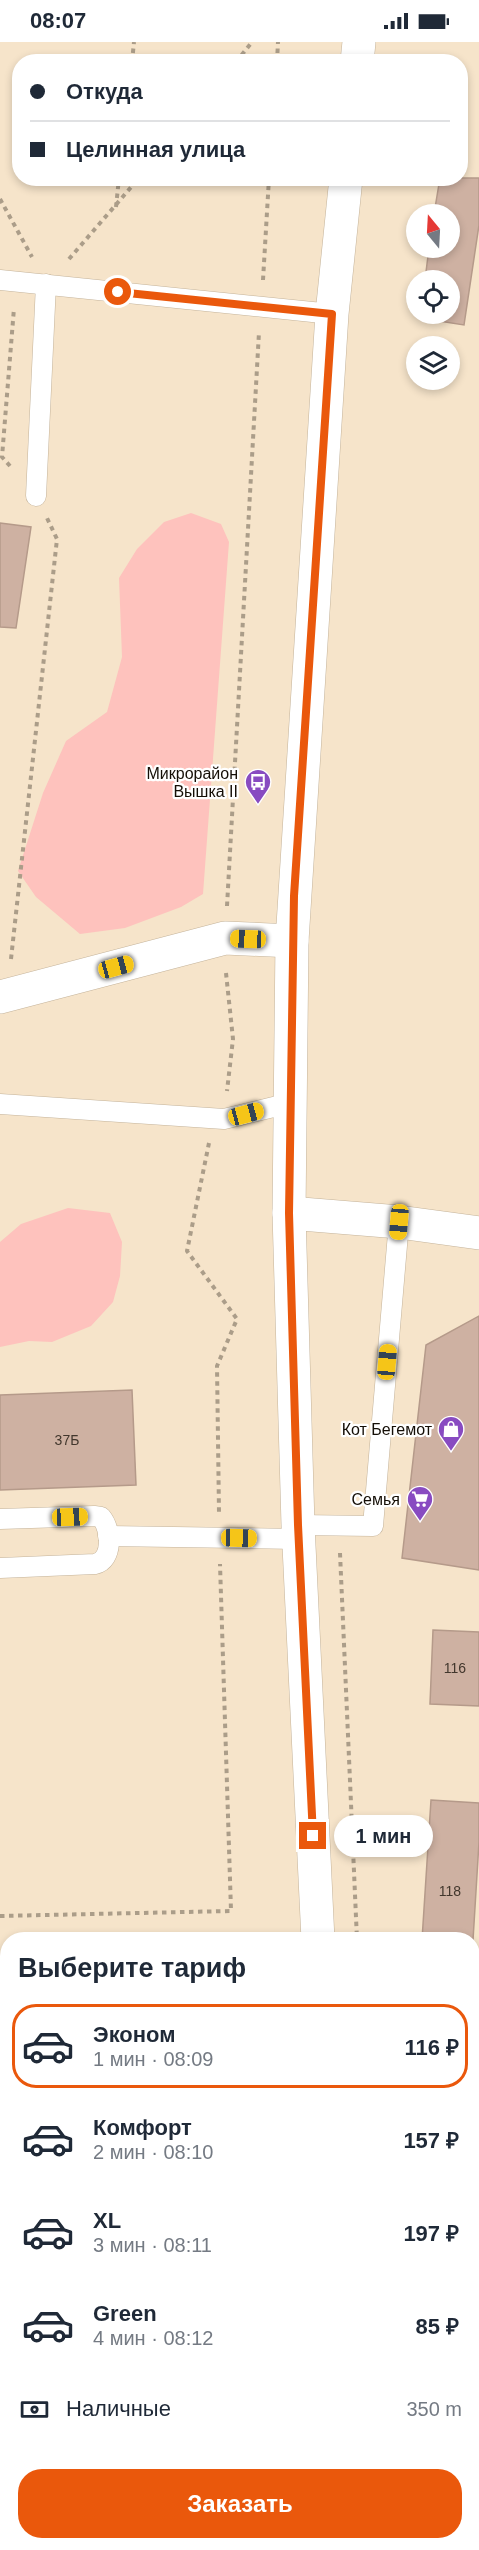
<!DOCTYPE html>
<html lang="ru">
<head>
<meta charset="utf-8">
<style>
  body { margin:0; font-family:Helvetica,sans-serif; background:#f2f2f3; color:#1f2937; height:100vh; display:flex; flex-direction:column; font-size:22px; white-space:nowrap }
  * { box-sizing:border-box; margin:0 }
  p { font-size:20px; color:#747a83 }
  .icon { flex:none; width:33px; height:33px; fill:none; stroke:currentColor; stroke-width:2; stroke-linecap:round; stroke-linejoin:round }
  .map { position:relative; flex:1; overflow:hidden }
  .side { position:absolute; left:0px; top:1890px; width:480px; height:618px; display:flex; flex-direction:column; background:#fff; border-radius:24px 24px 0 0; box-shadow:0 3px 9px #0003 }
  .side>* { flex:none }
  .guide { position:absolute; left:12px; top:12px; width:456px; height:132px; border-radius:24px; box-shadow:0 3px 9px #0003; display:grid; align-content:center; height:132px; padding:0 18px; background:#fff }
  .needle { width:39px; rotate:342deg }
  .tools { position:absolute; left:406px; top:162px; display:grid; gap:12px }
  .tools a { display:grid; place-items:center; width:54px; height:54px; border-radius:50%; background:#fff; box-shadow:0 3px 9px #0003; font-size:30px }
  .end { position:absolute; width:27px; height:27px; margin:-14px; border:8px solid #ea580c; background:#fff; box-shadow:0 0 0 3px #fff }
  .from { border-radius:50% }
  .bubble { position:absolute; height:42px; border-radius:21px; background:#fff; box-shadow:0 3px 9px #0003; font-size:20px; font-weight:600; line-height:42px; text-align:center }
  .car { position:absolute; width:18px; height:36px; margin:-18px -9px; border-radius:8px; box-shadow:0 0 4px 2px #0007; background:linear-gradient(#f5c518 24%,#345 0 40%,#f5c518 0 76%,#345 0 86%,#f5c518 0) }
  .guide b { display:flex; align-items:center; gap:21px; height:57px; font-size:22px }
  .guide b+b { border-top:2px solid #e0e1e3 }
  .guide i { width:15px; height:15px; background:#1f2937 }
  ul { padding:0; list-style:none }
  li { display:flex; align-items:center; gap:18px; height:84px; margin:0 12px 9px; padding:0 6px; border:3px solid transparent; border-radius:24px }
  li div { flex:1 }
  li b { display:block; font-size:22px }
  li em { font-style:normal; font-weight:600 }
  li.selected { border-color:#ea580c }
  li>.icon { width:54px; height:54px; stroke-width:1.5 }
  h2 { padding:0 18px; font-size:27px; line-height:72px }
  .pay { display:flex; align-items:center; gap:15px; height:66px; padding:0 18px; font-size:22px }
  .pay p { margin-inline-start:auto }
  .action { display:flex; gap:12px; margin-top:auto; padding:12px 18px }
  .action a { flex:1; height:69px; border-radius:24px; background:#ea580c; color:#fff; font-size:24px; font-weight:600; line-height:69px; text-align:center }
  .status { display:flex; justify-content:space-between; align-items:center; height:42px; padding:0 30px; background:#fff; direction:ltr }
  .status svg { height:16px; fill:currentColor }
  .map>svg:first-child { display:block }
  .green { fill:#fec2bd }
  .building { fill:#ceb1a2; stroke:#b59a8a; stroke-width:1.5 }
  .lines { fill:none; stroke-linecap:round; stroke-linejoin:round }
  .service-casing { stroke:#c4b39a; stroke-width:21 }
  .minor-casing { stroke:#c4b39a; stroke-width:34 }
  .secondary-casing { stroke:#c4b39a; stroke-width:34 }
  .path { stroke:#ab9d89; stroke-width:4; stroke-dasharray:4.5 4.5; stroke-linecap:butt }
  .service { stroke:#fff; stroke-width:20 }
  .minor { stroke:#fff; stroke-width:33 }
  .secondary { stroke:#fff; stroke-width:33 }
  .route { stroke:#ea580c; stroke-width:8 }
  .labels { text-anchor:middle; stroke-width:4.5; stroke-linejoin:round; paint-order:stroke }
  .number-label { font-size:14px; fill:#42372d }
  .poi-label { font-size:16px; fill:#140e06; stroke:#fff; text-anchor:end }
</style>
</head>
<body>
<div class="status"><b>08:07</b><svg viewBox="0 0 49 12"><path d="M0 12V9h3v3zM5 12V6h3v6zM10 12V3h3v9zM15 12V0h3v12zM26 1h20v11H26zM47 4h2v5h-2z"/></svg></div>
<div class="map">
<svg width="479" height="2508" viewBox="0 0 479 2508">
  <rect width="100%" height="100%" fill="#f6e4ca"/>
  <!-- green -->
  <g class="green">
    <polygon points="191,471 221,482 229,500 203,852 181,865 125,886 80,892 36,855 18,829 43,751 66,699 107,670 122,615 119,536 137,507 164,480"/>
    <polygon points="68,1166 110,1171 122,1200 120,1234 113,1260 91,1284 52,1300 29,1299 0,1305 0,1200 21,1182"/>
    <polygon points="0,1963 8,1963 7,2454 0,2435"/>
    <polygon points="26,2501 155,2501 156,2508 28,2508"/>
  </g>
  <!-- building -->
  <g class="building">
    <polygon points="440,136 479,136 479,183 464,283 419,276 420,272 450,272 450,238 425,238 429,206 450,206 450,172 434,172"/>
    <polygon points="0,481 31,485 16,586 0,585"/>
    <polygon points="479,1274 479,1528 402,1516 426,1303"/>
    <polygon points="132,1348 136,1443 0,1448 0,1353"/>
    <polygon points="433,1588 479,1590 479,1664 430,1662"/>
    <polygon points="431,1758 479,1761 479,1800 473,1898 422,1898"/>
  </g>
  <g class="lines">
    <!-- service casing -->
    <g class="service-casing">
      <g id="service">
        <polyline points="0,238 332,272"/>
        <polyline points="36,454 46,242"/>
        <polyline points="0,1062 224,1077 290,1061"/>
        <path d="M0,1477L94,1474L101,1475C112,1488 113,1518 95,1522L0,1526"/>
        <polyline points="298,1483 373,1484 399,1180"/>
        <polyline points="108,1494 298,1497"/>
      </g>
    </g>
    <!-- minor casing -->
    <g class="minor-casing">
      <g id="minor">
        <polyline points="0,955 225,896 292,899"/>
        <polyline points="289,1171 399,1180 479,1191"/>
        <polyline points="0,1937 8,1937"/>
        <polyline points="472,2246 479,2201"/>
      </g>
    </g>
    <!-- secondary casing -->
    <g class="secondary-casing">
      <g id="secondary">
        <polyline points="357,20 359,0"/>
        <polyline points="318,1898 298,1483 289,1171 292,899 332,272 346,136"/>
        <polyline points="369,2500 369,2508"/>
      </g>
    </g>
    <!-- path -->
    <g class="path">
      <polyline points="132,20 134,0"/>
      <polyline points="236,20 252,0"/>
      <polyline points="277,20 278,0"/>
      <polyline points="0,157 32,215"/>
      <polyline points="116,165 119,136"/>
      <polyline points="69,217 139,136"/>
      <polyline points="263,238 269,136"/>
      <polyline points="10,424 2,415 14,266"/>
      <polyline points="227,864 259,290"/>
      <polyline points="11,917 57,497 47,476"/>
      <polyline points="226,931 233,997 227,1049"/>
      <polyline points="209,1101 187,1209 237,1277 217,1324 219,1471"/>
      <polyline points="340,1511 357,1898"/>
      <polyline points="0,1874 231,1869 220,1522"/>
      <polyline points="290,2500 291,2508"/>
      <polyline points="442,2500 443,2508"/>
    </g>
    <!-- service -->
    <use href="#service" class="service"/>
    <!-- minor -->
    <use href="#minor" class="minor"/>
    <!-- secondary -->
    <use href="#secondary" class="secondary"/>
  </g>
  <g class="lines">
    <!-- route -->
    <polyline class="route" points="118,250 332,272 294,854 289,1171 298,1483 313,1794"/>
  </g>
  <!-- icons -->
  <defs>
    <g id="bus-pin" transform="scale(1.35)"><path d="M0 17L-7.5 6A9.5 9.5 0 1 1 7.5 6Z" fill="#884bc1" stroke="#fff"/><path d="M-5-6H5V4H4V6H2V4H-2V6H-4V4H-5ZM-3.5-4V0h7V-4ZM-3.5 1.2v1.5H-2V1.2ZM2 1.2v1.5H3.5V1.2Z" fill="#fff"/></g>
    <g id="shop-pin" transform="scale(1.35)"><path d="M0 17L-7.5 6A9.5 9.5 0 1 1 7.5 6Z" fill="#884bc1" stroke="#fff"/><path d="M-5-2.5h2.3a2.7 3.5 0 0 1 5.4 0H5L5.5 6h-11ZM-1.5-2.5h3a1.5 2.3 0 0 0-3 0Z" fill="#fff"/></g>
    <g id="supermarket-pin" transform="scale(1.35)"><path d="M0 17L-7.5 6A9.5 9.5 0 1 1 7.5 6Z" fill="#884bc1" stroke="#fff"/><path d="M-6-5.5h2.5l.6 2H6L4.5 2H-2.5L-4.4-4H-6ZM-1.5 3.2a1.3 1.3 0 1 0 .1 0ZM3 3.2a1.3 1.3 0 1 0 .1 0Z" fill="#fff"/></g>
  </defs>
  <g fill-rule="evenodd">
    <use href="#bus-pin" x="258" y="740"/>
    <use href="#shop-pin" x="451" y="1387"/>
    <use href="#supermarket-pin" x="420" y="1457"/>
  </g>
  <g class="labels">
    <!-- number labels -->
    <g class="number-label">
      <text x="67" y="1403">37Б</text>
      <text x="455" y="1631">116</text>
      <text x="450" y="1854">118</text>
    </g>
    <!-- poi labels -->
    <g class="poi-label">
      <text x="238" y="737">Микрорайон<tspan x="238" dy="18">Вышка II</tspan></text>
      <text x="432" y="1393">Кот Бегемот</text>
      <text x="400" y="1463">Семья</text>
    </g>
  </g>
</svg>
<div class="tools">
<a><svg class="needle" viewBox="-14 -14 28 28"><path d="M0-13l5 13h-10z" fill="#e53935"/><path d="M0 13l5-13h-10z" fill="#747a83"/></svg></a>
<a><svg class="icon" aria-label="locate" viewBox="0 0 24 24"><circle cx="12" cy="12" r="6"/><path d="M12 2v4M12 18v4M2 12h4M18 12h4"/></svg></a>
<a><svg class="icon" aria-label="layers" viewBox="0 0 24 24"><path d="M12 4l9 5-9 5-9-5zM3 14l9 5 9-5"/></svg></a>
</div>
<i class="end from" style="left:118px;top:250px"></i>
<i class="end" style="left:313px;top:1794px"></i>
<div class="bubble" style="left:334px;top:1773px;width:99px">1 мин</div>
<i class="car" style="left:248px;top:897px;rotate:272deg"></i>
<i class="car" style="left:116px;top:925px;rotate:75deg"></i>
<i class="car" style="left:246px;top:1072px;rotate:75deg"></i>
<i class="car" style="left:399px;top:1180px;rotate:185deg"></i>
<i class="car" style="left:387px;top:1320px;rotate:5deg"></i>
<i class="car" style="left:70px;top:1475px;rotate:88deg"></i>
<i class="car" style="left:239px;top:1496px;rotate:91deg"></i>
<div class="guide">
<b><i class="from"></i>Откуда</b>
<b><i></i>Целинная улица</b>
</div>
<section class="side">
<h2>Выберите тариф</h2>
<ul>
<li class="selected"><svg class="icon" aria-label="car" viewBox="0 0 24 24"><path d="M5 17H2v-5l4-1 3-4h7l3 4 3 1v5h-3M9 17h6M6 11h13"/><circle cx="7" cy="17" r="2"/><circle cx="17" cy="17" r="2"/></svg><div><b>Эконом</b><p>1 мин · 08:09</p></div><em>116 ₽</em></li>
<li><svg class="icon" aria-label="car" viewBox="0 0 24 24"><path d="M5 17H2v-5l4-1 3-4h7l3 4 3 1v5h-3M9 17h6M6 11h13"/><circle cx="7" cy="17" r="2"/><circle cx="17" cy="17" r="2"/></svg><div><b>Комфорт</b><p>2 мин · 08:10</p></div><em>157 ₽</em></li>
<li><svg class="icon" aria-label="car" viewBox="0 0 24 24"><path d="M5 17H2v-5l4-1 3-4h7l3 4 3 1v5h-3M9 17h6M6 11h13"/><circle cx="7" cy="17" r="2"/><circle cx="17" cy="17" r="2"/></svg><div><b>XL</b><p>3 мин · 08:11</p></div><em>197 ₽</em></li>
<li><svg class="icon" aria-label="car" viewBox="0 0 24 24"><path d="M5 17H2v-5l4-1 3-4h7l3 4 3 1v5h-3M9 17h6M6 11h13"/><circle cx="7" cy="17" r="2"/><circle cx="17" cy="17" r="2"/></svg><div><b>Green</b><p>4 мин · 08:12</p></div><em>85 ₽</em></li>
</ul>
<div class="pay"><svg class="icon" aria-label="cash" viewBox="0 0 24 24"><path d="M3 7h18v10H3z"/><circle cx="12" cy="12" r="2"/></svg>Наличные<p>350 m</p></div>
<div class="action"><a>Заказать</a></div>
</section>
</div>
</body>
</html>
